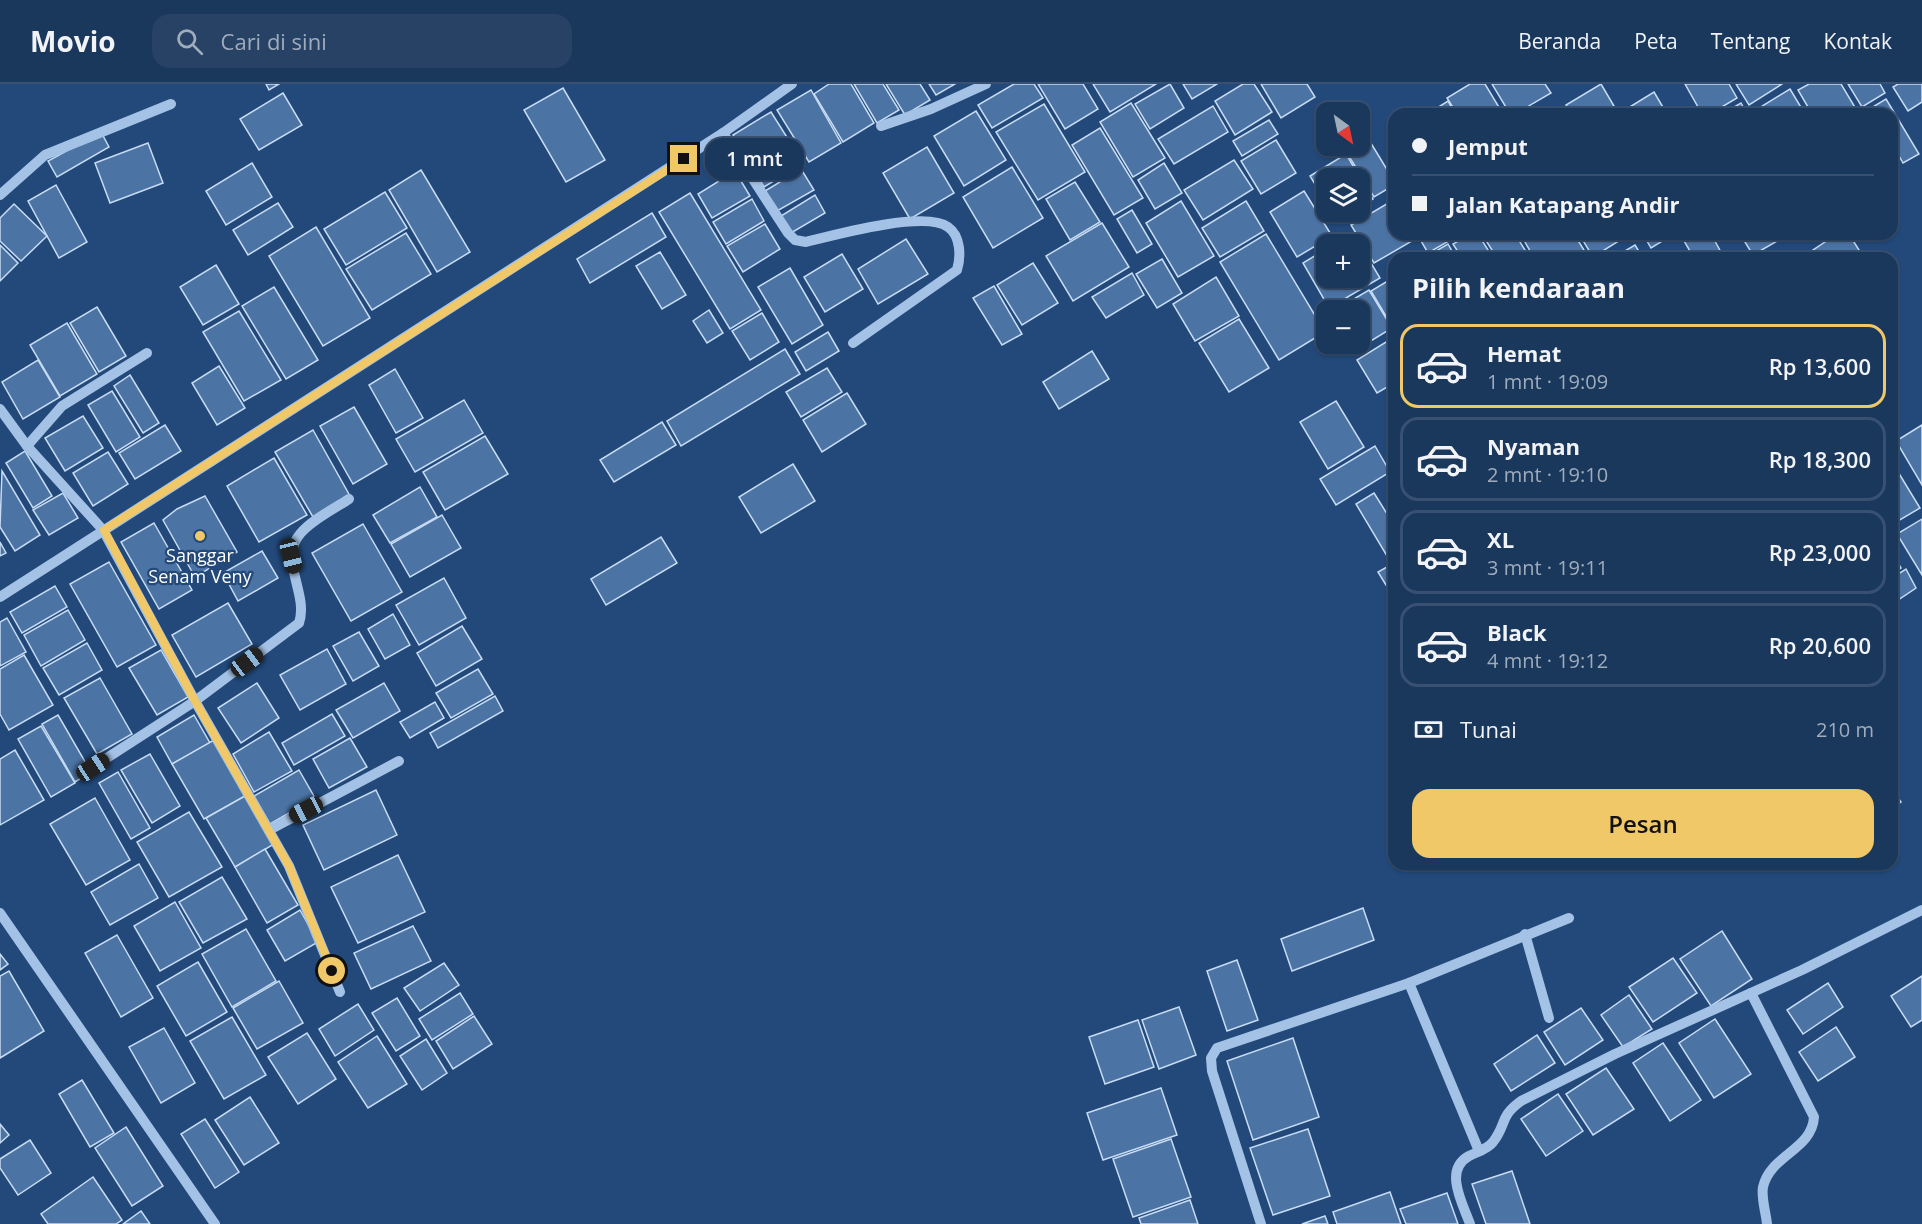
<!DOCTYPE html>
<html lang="id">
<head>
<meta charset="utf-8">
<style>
  body { margin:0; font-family:"Open Sans",sans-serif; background:#274265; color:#f1f3f6; height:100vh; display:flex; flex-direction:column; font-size:22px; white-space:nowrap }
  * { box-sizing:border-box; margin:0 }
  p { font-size:20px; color:#9facbb }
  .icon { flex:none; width:33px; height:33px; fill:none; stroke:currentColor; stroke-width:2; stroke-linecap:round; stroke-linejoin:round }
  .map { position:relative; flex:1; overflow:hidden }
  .drawer { position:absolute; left:1388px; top:168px; width:510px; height:618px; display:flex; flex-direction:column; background:#1a375c; border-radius:18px; box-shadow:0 2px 4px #0004,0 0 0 2px #385172 }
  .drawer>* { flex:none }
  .banner { position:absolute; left:1388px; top:24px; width:510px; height:132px; border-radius:18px; box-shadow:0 2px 4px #0004,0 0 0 2px #385172; display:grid; align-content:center; height:132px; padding:0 24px; background:#1a375c }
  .needle { width:39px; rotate:147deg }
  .fabs { position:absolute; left:1316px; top:18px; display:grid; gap:12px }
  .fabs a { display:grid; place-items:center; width:54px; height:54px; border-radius:12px; background:#1a375c; box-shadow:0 2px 4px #0004,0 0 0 2px #385172; font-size:30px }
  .end { position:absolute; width:27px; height:27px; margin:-14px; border:8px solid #f0c867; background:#111; box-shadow:0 0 0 3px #111 }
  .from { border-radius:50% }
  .bubble { position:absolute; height:42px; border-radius:18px; background:#1a375c; box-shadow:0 2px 4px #0004,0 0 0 2px #385172; font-size:20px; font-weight:600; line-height:42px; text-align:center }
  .car { position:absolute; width:18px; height:36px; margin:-18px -9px; border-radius:8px; box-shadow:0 0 4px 2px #0007; background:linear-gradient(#222 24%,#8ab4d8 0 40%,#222 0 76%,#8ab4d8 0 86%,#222 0) }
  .banner b { display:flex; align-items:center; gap:21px; height:57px; font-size:22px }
  .banner b+b { border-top:2px solid #385172 }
  .banner i { width:15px; height:15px; background:#f1f3f6 }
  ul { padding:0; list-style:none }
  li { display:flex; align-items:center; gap:18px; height:84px; margin:0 12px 9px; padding:0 12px; border:3px solid #385172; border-radius:18px }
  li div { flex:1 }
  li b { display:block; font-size:22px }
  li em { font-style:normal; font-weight:600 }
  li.on { border-color:#f0c867 }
  li>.icon { width:54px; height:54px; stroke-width:1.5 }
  h2 { padding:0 24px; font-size:27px; line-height:72px }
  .pay { display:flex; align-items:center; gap:15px; height:66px; padding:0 24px; font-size:22px }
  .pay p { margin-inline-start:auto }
  .button { display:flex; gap:12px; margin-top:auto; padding:12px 24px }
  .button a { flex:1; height:69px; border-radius:18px; background:#f0c867; color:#111; font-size:24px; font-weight:600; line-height:69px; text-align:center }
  header { display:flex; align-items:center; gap:36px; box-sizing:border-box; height:84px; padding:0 30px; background:#1a375c; border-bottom:2px solid #385172 }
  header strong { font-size:28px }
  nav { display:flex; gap:33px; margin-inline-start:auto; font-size:21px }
  .search { width:420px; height:54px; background:#274265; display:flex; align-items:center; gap:15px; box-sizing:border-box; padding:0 21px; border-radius:18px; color:#9facbb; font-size:22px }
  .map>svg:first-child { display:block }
  .building { fill:#4b73a3; stroke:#c7dcf4; stroke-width:1.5 }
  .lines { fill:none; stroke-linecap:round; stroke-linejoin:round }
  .minor { stroke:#a4c2e5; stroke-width:10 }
  .route { stroke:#f0c867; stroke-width:8 }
  .poi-dot { fill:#f0c867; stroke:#22497a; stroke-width:2 }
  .labels { text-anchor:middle; stroke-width:4.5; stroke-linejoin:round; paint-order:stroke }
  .poi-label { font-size:18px; fill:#fff; stroke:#22497a }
</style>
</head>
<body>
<header>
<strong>Movio</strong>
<div class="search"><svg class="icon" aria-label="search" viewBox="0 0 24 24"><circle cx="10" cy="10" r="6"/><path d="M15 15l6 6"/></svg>Cari di sini</div>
<nav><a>Beranda</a><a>Peta</a><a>Tentang</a><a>Kontak</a></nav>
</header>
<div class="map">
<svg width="1922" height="1140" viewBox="0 0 1922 1140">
  <rect width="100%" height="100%" fill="#22497a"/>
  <!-- building -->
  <g class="building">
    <polygon points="266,0 279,0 269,6"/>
    <polygon points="829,0 851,0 874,39 843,58 814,10"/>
    <polygon points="854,0 883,0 899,26 877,39"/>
    <polygon points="886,0 920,0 930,16 905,31"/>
    <polygon points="929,0 955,0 936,11"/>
    <polygon points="1014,0 1034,0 1043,14 992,44 978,21"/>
    <polygon points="1038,0 1083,0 1098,25 1065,45"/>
    <polygon points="1093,0 1156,0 1110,28"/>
    <polygon points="1170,0 1184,24 1150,45 1135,20"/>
    <polygon points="1183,0 1217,0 1192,15"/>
    <polygon points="1243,0 1254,0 1272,28 1235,51 1215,17"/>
    <polygon points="1261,0 1307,0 1315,13 1281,34"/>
    <polygon points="1470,0 1485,0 1503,30 1457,30 1447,14"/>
    <polygon points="1492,0 1545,0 1551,9 1515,30 1510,30"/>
    <polygon points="1601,0 1614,22 1600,30 1572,30 1566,21"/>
    <polygon points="1685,0 1729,0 1737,14 1710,30 1702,30"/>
    <polygon points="1736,0 1782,0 1749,21"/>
    <polygon points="1809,0 1841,0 1856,25 1848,30 1812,30 1798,6"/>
    <polygon points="1848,0 1880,0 1885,9 1862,23"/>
    <polygon points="1898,0 1922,0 1922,18 1908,27 1893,3"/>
    <polygon points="563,4 605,76 566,98 524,26"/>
    <polygon points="1790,5 1805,30 1755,30 1754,27"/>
    <polygon points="811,6 841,59 809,78 777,26"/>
    <polygon points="1654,8 1667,30 1621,30 1620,29"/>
    <polygon points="283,9 302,41 259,66 240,35"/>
    <polygon points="1886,15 1919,70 1903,79 1892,59 1892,30 1874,30 1871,24"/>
    <polygon points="1448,17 1455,30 1430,30 1429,29"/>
    <polygon points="1131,19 1165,74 1133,93 1100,38"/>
    <polygon points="1741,19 1747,30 1722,30"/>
    <polygon points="1044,20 1085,88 1038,116 996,48"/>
    <polygon points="1213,22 1228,48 1174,80 1158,55"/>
    <polygon points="976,27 1006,76 964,102 934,52"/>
    <polygon points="771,28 790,58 752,82 733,51"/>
    <polygon points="1269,36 1278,50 1242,72 1233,57"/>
    <polygon points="1100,44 1143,114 1114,131 1072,61"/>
    <polygon points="1394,47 1394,62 1387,51"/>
    <polygon points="101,48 109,63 57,93 48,77"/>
    <polygon points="1276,56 1296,89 1261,110 1241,77"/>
    <polygon points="1369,56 1394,97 1394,101 1374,113 1347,69"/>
    <polygon points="148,59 163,99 110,119 95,79"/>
    <polygon points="927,63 954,109 910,135 883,89"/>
    <polygon points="785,65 797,83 764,103 753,85"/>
    <polygon points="1346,70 1373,115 1359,124 1359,94 1326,94 1326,118 1310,92"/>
    <polygon points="1234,76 1253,105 1203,136 1184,106"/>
    <polygon points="252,79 272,113 226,141 206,107"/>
    <polygon points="1164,79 1182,109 1155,125 1138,96"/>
    <polygon points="1012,83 1043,134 993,164 963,113"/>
    <polygon points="801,85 814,106 777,127 765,107"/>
    <polygon points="421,86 470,168 437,188 389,106"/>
    <polygon points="735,87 750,112 712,134 698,110"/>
    <polygon points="1075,98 1100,138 1070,156 1046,115"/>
    <polygon points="56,101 87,158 59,174 28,117"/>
    <polygon points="1304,107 1332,152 1297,173 1270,128"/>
    <polygon points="385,108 407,144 346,181 324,145"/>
    <polygon points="690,109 761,226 730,245 659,128"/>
    <polygon points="815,111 825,129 791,149 781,132"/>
    <polygon points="752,115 764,137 726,160 713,138"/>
    <polygon points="1181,117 1214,172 1178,193 1146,139"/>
    <polygon points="1246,117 1264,147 1220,173 1202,144"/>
    <polygon points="1390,118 1394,124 1394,150 1409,150 1412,157 1374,179 1351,141"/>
    <polygon points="278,119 293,143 248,171 233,146"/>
    <polygon points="14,120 47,152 21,177 0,157 0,134"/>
    <polygon points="1132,126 1152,160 1137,169 1117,135"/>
    <polygon points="1332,128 1353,128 1337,137"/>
    <polygon points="652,129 666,153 590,199 577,175"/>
    <polygon points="1102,139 1129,183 1073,217 1046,172"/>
    <polygon points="765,140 780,165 743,188 727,162"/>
    <polygon points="316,143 370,234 323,262 269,172"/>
    <polygon points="406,149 431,190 372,226 346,185"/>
    <polygon points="1353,149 1380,194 1329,224 1303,179 1326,165 1326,194 1359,194 1359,160 1334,160"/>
    <polygon points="1266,150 1325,248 1279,276 1220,178"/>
    <polygon points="1417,150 1461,150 1428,169"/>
    <polygon points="1471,150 1478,150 1493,174 1462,174 1453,160"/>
    <polygon points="1493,150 1515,150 1530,174 1497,174 1485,155"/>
    <polygon points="1574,150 1587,171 1582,174 1534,174 1521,151"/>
    <polygon points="1579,150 1630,150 1593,173"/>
    <polygon points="1643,150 1674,150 1651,164"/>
    <polygon points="1680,150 1711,150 1722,170 1715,174 1694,174"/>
    <polygon points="1740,150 1782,150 1784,153 1753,171"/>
    <polygon points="1837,150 1849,150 1859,166 1847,174 1801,174"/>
    <polygon points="906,155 928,190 878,220 858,185"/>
    <polygon points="1448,160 1456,174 1424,174"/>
    <polygon points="0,161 18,179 0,197"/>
    <polygon points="1635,161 1643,174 1613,174"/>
    <polygon points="660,168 686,211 662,225 636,182"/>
    <polygon points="1863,168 1866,174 1852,174"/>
    <polygon points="842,170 863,205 825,228 804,193"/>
    <polygon points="1162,175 1182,209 1157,224 1136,190"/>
    <polygon points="1033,179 1058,219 1022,241 997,201"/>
    <polygon points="216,181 239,220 203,241 180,203"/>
    <polygon points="790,184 823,241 792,260 758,203"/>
    <polygon points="1132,189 1144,211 1106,234 1092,213"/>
    <polygon points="1216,193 1239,232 1195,257 1173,220"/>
    <polygon points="1391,195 1394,200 1393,244 1371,207"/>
    <polygon points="994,202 1022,250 1002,261 973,214"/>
    <polygon points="274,203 318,276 286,295 242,222"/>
    <polygon points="1369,206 1392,244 1353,268 1348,260 1359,260 1359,226 1335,226"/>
    <polygon points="97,223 126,272 99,288 70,239"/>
    <polygon points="709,226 723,249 707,259 693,237"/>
    <polygon points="239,227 281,296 244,317 203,248"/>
    <polygon points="762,229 779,258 750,276 732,247"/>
    <polygon points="1239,235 1269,284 1229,308 1199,259"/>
    <polygon points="67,239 97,290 60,312 30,261"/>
    <polygon points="828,248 839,267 806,287 795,268"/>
    <polygon points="1386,258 1394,270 1394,299 1377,309 1357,276"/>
    <polygon points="785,265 800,290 681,362 667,337"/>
    <polygon points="1092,267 1109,295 1059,325 1043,298"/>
    <polygon points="38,276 60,313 23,335 2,298"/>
    <polygon points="219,282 245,324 217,341 192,299"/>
    <polygon points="827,284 842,308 801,333 786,308"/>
    <polygon points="395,285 423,334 396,349 369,301"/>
    <polygon points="130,291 159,339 143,349 114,302"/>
    <polygon points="112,307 140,353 116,368 88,321"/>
    <polygon points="847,309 866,340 822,368 803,336"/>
    <polygon points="464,316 483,349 415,388 396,355"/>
    <polygon points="1336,317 1364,363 1328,385 1300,338"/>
    <polygon points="354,323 387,380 353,400 320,342"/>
    <polygon points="83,332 103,364 65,387 45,354"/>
    <polygon points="662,338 676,361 614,398 600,376"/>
    <polygon points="165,341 181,367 135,395 119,369"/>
    <polygon points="1922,341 1922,401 1896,357"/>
    <polygon points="313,346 350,412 313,433 275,368"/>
    <polygon points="485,352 508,390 445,426 423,388"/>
    <polygon points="1375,362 1390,388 1336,421 1320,395"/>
    <polygon points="25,367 52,412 33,424 6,379"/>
    <polygon points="108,368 128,400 93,422 73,389"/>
    <polygon points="274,374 307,431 259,458 227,402"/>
    <polygon points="1892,378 1920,424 1898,437 1892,427"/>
    <polygon points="793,380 815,417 761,449 739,413"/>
    <polygon points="2,387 40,451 15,467 0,443"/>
    <polygon points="420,403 437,433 390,459 373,431"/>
    <polygon points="63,409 78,434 49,451 33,426"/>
    <polygon points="1374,409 1394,441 1394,468 1387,472 1356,420"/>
    <polygon points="205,412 237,468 195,493 163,436 177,425"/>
    <polygon points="442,431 461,464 410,493 391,460"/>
    <polygon points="1922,435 1922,491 1897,450"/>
    <polygon points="154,439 192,506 159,525 121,458"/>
    <polygon points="363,440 402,508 351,537 312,469"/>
    <polygon points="661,453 677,479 606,521 591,495"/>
    <polygon points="0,458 6,469 0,472"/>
    <polygon points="262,467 278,494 238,517 223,489"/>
    <polygon points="1892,468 1901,484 1892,490"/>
    <polygon points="109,478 156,561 117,583 70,500"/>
    <polygon points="1394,479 1394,514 1378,488"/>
    <polygon points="1906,485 1916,504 1892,520 1892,494"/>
    <polygon points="444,494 466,534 419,561 396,521"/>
    <polygon points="55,502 67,523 22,549 10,528"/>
    <polygon points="228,519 252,560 196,593 172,551"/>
    <polygon points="68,526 85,556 41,582 24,551"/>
    <polygon points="393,530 410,561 385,575 368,545"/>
    <polygon points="7,534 26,568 0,582 0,538"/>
    <polygon points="462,542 482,575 436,602 417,569"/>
    <polygon points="359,548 379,582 353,597 333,562"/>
    <polygon points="87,559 102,586 59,611 43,584"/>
    <polygon points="327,565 346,600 300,626 280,591"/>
    <polygon points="161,566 188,613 157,631 129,584"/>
    <polygon points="24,571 53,621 9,646 0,630 0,585"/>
    <polygon points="478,585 493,610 451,634 436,609"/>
    <polygon points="100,594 132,650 97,670 64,614"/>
    <polygon points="257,599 279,634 241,659 218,624"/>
    <polygon points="384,599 400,627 353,654 336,626"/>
    <polygon points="495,612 503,627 438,664 430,649"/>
    <polygon points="435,618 444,634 410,654 400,638"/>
    <polygon points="332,630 345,652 294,681 282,659"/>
    <polygon points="58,631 91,688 75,698 42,640"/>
    <polygon points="194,631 210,659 172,680 157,653"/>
    <polygon points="41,642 75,699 51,713 18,655"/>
    <polygon points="269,648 292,687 254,708 233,670"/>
    <polygon points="350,654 367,683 329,704 313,675"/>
    <polygon points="214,656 245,712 204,735 172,680"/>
    <polygon points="15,666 44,716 0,741 0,675"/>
    <polygon points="150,670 180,722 152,739 121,686"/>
    <polygon points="299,686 315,714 270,740 254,712"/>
    <polygon points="118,688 150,744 131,755 99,699"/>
    <polygon points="1892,704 1901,718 1892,724"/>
    <polygon points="376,706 397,751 324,786 303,741"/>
    <polygon points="245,712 274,760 235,783 206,734"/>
    <polygon points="95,714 130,776 86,801 50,740"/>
    <polygon points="189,728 222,783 169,813 137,758"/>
    <polygon points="265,765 298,821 267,839 235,783"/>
    <polygon points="398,771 425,828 358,859 331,803"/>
    <polygon points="139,780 158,814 110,841 91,808"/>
    <polygon points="222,793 247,835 203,859 179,818"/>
    <polygon points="175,818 201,864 160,887 134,842"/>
    <polygon points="1363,824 1374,856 1292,887 1281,855"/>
    <polygon points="300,826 318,858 285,877 267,846"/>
    <polygon points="413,842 431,877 371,905 354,869"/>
    <polygon points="246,845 276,897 232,923 202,870"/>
    <polygon points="1722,847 1752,895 1711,922 1680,875"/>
    <polygon points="117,851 153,914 121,933 85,869"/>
    <polygon points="0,870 8,880 0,886"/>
    <polygon points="1673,874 1697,909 1653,938 1629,903"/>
    <polygon points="1237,876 1258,936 1227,947 1207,887"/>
    <polygon points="198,878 227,928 186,952 157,902"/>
    <polygon points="444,879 459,901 420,927 404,904"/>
    <polygon points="9,887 44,947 0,974 0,892"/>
    <polygon points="1922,892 1922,936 1911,943 1891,912"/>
    <polygon points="279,897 303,939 257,965 233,924"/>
    <polygon points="1828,899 1843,923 1803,950 1787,926"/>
    <polygon points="460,909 473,930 432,956 419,935"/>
    <polygon points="1629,911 1652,945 1623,963 1601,931"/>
    <polygon points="397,914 420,952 396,967 372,929"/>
    <polygon points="358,920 374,946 335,972 319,945"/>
    <polygon points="1179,923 1196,971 1159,985 1142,936"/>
    <polygon points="1581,924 1603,956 1565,981 1544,948"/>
    <polygon points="474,932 492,960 453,985 436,957"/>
    <polygon points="232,933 266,991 224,1015 190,957"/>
    <polygon points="1715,935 1751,990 1714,1014 1679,959"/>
    <polygon points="1138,936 1154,983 1105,1000 1089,953"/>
    <polygon points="1836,943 1855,973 1818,997 1799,968"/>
    <polygon points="164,944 195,999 161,1019 129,963"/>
    <polygon points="307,949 336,995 298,1020 268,973"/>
    <polygon points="1537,951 1555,979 1511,1007 1494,980"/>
    <polygon points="377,952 407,1000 368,1024 338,978"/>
    <polygon points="1293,954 1319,1033 1253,1056 1227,977"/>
    <polygon points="426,955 447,989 422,1006 400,972"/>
    <polygon points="1663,959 1701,1016 1670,1037 1633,979"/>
    <polygon points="1606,984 1634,1025 1593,1051 1566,1010"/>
    <polygon points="82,996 114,1049 90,1063 59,1010"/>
    <polygon points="1161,1004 1177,1051 1103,1076 1087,1029"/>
    <polygon points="1558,1010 1583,1047 1546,1072 1521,1035"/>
    <polygon points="250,1013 279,1059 244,1081 215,1036"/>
    <polygon points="205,1035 239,1088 215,1104 181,1050"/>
    <polygon points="0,1040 9,1051 0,1059"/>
    <polygon points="126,1043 163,1102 132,1122 95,1064"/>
    <polygon points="1308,1045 1330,1112 1273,1131 1250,1064"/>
    <polygon points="1171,1055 1191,1113 1133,1133 1113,1075"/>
    <polygon points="30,1056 51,1089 18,1111 0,1084 0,1075"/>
    <polygon points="1512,1087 1530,1140 1486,1140 1472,1100"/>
    <polygon points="93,1093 122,1136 116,1140 48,1140 41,1130"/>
    <polygon points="1390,1108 1401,1140 1337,1140 1333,1128"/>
    <polygon points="1447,1109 1458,1140 1406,1140 1400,1125"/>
    <polygon points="1190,1116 1198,1140 1141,1140 1139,1134"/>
    <polygon points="141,1127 150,1140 123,1140"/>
    <polygon points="1325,1132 1328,1140 1302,1140"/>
  </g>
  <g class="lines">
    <!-- minor -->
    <g class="minor">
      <polyline points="881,42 931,25 986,0"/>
      <path d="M723,49L788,149L795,156L806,158C834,151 925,126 948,143C961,152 961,173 957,186L853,259"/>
      <polyline points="0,111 45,71 171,20"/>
      <polyline points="0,325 27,362 103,446 195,617 289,782 340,908"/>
      <polyline points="27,362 62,322 147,269"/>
      <polyline points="0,513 723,49 792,0"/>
      <path d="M93,683L195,617L299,539C309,510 278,475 300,450C311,436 334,425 349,415"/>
      <polyline points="269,746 399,677"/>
      <polyline points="0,829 215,1140"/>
      <polyline points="1525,850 1549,934"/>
      <path d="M1751,909L1814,1033C1812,1066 1770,1071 1763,1103C1761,1114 1766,1129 1767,1140"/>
      <polyline points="1479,1067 1409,899 1569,834"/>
      <polyline points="1261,1140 1212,987 1211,974 1217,964 1409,899"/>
      <path d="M1470,1140C1463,1120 1443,1086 1469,1072C1477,1068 1488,1065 1493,1058C1507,1040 1499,1033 1521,1017L1615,970L1802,886L1922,826"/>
    </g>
  </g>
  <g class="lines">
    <!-- route -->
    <polyline class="route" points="332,887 289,782 195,617 104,446 684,75"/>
  </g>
  <!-- markers -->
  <circle class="poi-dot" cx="200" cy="452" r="6"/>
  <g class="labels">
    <!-- poi labels -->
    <g class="poi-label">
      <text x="200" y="478">Sanggar<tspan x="200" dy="21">Senam Veny</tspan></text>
    </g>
  </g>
</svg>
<div class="fabs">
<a><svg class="needle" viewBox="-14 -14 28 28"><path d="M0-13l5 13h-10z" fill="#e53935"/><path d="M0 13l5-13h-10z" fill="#9facbb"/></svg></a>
<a><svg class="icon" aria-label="layers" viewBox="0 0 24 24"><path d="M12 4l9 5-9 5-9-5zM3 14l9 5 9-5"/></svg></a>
<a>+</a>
<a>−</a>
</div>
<i class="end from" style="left:332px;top:887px"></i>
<i class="end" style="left:684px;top:75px"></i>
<div class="bubble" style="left:705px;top:54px;width:99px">1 mnt</div>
<i class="car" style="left:291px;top:472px;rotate:166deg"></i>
<i class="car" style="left:247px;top:578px;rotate:53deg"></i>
<i class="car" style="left:93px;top:683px;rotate:57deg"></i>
<i class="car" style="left:306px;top:726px;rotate:242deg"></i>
<div class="banner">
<b><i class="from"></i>Jemput</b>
<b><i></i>Jalan Katapang Andir</b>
</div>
<section class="drawer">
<h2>Pilih kendaraan</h2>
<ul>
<li class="on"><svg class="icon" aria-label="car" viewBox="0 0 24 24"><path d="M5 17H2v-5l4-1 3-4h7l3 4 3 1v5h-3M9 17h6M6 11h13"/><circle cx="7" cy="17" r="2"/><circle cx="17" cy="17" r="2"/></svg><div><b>Hemat</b><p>1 mnt · 19:09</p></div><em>Rp 13,600</em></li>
<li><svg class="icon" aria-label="car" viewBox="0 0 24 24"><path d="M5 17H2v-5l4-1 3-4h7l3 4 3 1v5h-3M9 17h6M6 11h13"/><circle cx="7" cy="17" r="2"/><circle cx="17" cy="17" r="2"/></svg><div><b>Nyaman</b><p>2 mnt · 19:10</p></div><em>Rp 18,300</em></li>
<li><svg class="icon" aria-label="car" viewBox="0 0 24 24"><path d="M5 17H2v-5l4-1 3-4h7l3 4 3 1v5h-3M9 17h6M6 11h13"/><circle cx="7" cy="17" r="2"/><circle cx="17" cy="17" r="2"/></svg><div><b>XL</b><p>3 mnt · 19:11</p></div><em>Rp 23,000</em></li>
<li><svg class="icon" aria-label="car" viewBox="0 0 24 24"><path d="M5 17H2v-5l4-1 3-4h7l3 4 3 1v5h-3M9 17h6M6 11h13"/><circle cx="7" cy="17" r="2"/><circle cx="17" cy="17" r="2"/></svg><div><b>Black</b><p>4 mnt · 19:12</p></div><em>Rp 20,600</em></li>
</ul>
<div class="pay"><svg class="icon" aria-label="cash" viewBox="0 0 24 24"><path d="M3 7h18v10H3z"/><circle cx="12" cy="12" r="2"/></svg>Tunai<p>210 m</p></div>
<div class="button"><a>Pesan</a></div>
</section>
</div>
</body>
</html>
